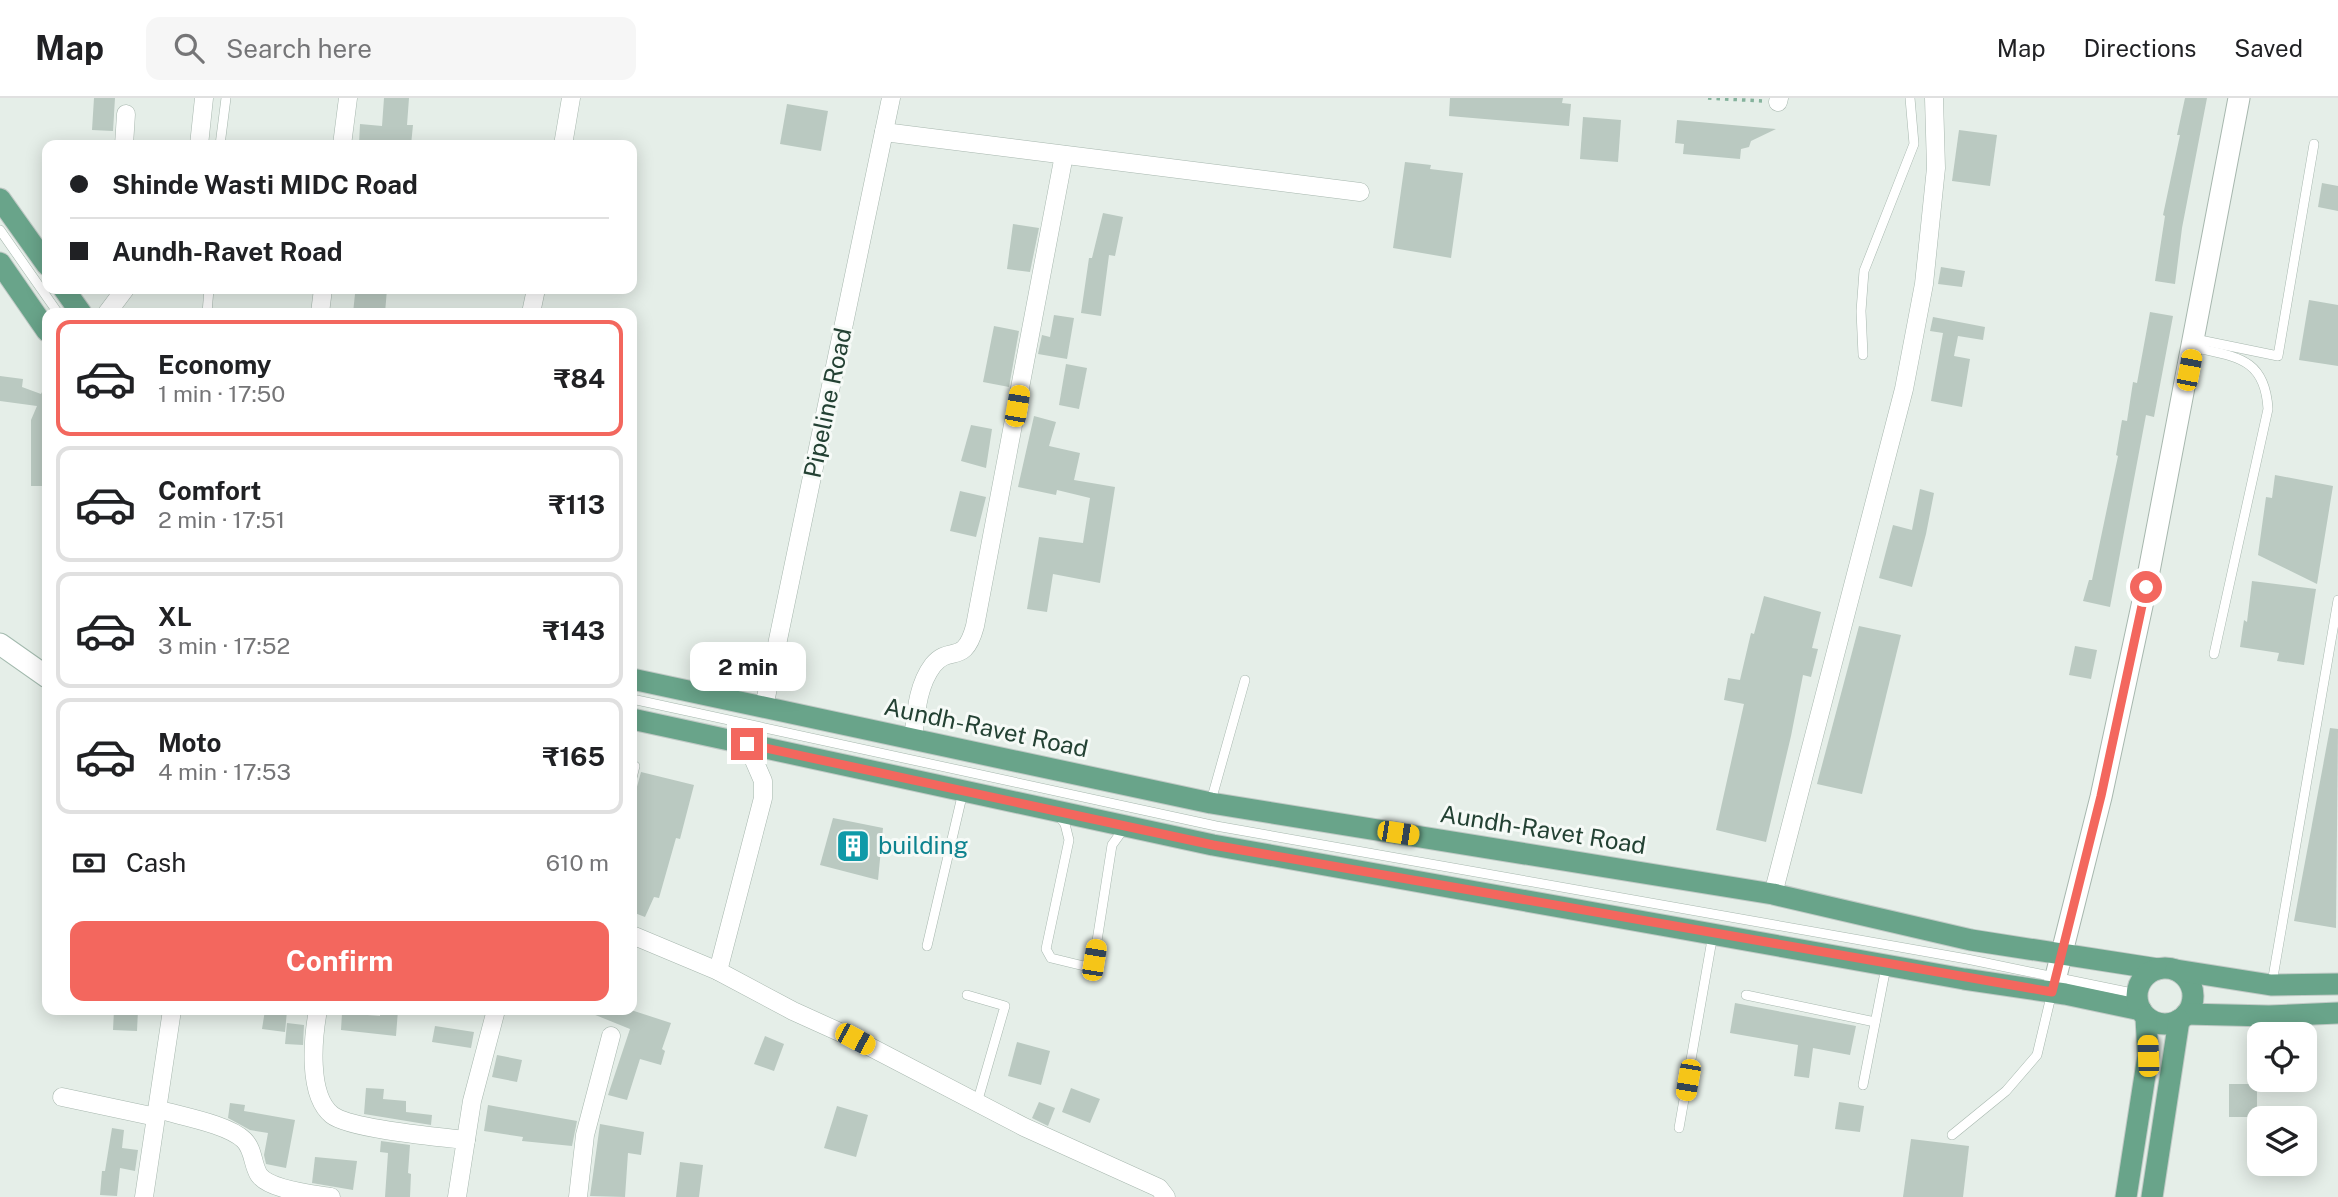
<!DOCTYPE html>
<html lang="en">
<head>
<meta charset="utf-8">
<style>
  body { margin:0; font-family:"Public Sans",sans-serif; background:#f6f6f6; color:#202124; height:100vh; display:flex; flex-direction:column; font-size:26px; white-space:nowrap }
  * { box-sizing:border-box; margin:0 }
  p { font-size:23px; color:#757577 }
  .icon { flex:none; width:38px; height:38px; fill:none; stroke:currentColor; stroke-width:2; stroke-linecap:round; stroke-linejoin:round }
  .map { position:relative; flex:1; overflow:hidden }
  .panel { position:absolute; left:42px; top:210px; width:595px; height:707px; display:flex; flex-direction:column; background:#fff; border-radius:14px; box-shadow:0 4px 18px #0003 }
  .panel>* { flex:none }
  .guide { position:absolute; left:42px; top:42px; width:595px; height:154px; border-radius:14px; box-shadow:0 4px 18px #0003; display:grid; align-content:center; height:154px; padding:0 28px; background:#fff }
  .buttons { position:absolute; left:2247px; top:924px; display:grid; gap:14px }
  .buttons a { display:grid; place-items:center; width:70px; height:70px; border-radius:14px; background:#fff; box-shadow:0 4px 18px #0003; font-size:35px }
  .end { position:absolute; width:32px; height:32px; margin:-16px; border:9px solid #f3675e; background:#fff; box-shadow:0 0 0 4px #fff }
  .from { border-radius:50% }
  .bubble { position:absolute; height:49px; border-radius:14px; background:#fff; box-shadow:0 4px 18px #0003; font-size:23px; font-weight:700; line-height:49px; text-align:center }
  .car { position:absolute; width:21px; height:42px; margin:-21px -10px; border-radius:9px; box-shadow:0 0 5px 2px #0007; background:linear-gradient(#f5c518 24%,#345 0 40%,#f5c518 0 76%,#345 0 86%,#f5c518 0) }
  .guide b { display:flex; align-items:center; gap:24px; height:66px; font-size:26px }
  .guide b+b { border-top:2px solid #e0e0e0 }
  .guide i { width:18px; height:18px; background:#202124 }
  ul { padding:12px 0 0; list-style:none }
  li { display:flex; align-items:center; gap:21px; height:116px; margin:0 14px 10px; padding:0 14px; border:4px solid #e0e0e0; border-radius:14px }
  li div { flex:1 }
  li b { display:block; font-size:26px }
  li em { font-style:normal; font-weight:700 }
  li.on { border-color:#f3675e }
  li>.icon { width:63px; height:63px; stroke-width:1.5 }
  .pay { display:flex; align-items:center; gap:18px; height:77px; padding:0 28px; font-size:26px }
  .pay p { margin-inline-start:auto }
  .button { display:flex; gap:14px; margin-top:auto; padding:14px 28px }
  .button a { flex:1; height:80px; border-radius:14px; background:#f3675e; color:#fff; font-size:28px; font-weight:700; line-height:80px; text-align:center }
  header { display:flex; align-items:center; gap:42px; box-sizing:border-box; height:98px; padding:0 35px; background:#fff; border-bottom:2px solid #e0e0e0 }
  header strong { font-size:33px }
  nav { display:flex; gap:38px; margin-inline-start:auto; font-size:24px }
  .search { width:490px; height:63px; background:#f6f6f6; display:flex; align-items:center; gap:18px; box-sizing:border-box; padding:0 24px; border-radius:14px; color:#757577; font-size:26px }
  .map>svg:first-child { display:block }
  .building { fill:#bac9c1 }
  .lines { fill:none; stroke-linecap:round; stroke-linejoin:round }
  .service-casing { stroke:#a7b7ae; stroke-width:10 }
  .minor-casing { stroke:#a7b7ae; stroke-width:19 }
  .tertiary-casing { stroke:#a7b7ae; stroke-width:23 }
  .secondary-casing { stroke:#a3baae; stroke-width:23 }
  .primary-casing { stroke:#c1cac6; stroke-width:23 }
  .path { stroke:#85b29c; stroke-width:3.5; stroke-dasharray:3.5 5; stroke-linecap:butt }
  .service { stroke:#fff; stroke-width:9 }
  .minor { stroke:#fff; stroke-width:18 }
  .tertiary { stroke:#fff; stroke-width:21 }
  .secondary { stroke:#fff; stroke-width:21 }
  .primary { stroke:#69a48a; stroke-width:21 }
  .route { stroke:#f3675e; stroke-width:9 }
  .labels { text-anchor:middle; stroke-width:6; stroke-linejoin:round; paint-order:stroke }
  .street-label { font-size:24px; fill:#234133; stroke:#f6faf7 }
  .culture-label { font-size:24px; fill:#0d838f; stroke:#f6faf7; text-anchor:start }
</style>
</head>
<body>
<header>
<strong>Map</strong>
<div class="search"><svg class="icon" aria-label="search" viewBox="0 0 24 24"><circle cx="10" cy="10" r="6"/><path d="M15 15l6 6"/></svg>Search here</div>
<nav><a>Map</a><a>Directions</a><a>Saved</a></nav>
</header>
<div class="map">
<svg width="2338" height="1099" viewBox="0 0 2338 1099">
  <rect width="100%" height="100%" fill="#e5eee8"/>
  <!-- building -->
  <g class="building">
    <polygon points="94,0 115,0 113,33 92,32"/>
    <polygon points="384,0 409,0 407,27 413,27 411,47 359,46 360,26 382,28"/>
    <polygon points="1450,0 1563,0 1562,5 1571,6 1569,28 1449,18"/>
    <polygon points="2185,0 2207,0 2182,130 2175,186 2155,183 2165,118 2163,117 2180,37 2177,37"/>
    <polygon points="787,6 828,13 821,53 780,46"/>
    <polygon points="1583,19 1621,22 1618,64 1580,61"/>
    <polygon points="1677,22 1776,31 1751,43 1749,49 1741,51 1740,61 1683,56 1684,46 1675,45"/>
    <polygon points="1959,32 1997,37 1990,88 1952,83"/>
    <polygon points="1405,64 1431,67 1430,71 1463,75 1451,160 1393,150"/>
    <polygon points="2322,85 2338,88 2338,113 2318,109"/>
    <polygon points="1103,115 1123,119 1115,158 1109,157 1101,218 1081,215 1089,160 1092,160"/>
    <polygon points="1013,126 1039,130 1030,174 1007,171"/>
    <polygon points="1941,169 1965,173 1962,189 1938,186"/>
    <polygon points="359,191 387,191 385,215 353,215 355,196 358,196"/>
    <polygon points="2309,202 2338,207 2338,268 2299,262"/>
    <polygon points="2150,214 2173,218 2154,319 2146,317 2110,509 2083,503 2089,482 2092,482 2118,358 2116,357 2122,322 2127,323 2133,284 2137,285"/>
    <polygon points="1054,217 1074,220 1067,261 1038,256 1042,237 1050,239"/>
    <polygon points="1933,219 1985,229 1983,242 1958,238 1954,258 1970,261 1962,309 1931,303 1943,235 1930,233"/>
    <polygon points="994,228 1019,233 1009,289 983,284"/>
    <polygon points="1066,266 1087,270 1079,311 1059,307"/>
    <polygon points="0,278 23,281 22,289 41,296 47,284 47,388 31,388 31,322 37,308 0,303"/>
    <polygon points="1034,318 1056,324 1049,348 1080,355 1074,382 1115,389 1100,485 1053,476 1047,514 1027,511 1039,439 1083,445 1090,400 1057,392 1056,397 1018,389"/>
    <polygon points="971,327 992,331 986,370 961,363"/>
    <polygon points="2275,377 2333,388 2317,486 2258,457 2266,399 2272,400"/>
    <polygon points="1920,391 1934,395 1926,436 1912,489 1879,480 1893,427 1912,432"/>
    <polygon points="960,393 986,399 976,439 950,433"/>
    <polygon points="2252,483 2316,491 2304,567 2277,563 2279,555 2240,549 2244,522 2247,524"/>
    <polygon points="1764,498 1821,514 1812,550 1818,551 1811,579 1803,577 1791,638 1766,744 1716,732 1744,606 1724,602 1728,580 1740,582 1751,535 1754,536"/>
    <polygon points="1859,528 1901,537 1862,696 1817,686"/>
    <polygon points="2075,548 2097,552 2091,581 2069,577"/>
    <polygon points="2330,630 2338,631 2336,830 2294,823"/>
    <polygon points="641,674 694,687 680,741 676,740 659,800 654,799 645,819 632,814 632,707"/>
    <polygon points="833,720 883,730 878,782 820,767"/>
    <polygon points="1735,905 1856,928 1850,957 1813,950 1809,980 1794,978 1798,947 1730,935"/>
    <polygon points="114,912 138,912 137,933 113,932"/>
    <polygon points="265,912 287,913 285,934 262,931"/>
    <polygon points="380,912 398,912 396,938 341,932 342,915 380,918"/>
    <polygon points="583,912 631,912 671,925 662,951 665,953 661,967 640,961 627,1002 608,997 630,931"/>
    <polygon points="287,925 304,927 303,947 285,946"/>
    <polygon points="435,928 474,934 471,950 432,944"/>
    <polygon points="765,938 784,946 774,973 754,966"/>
    <polygon points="1017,944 1050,953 1041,987 1008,978"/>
    <polygon points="497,957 522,962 517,984 492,979"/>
    <rect x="2229" y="986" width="28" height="33"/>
    <polygon points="366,990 384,991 383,1001 406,1003 406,1014 432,1017 431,1027 364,1016"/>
    <polygon points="1071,990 1100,1001 1090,1025 1062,1014"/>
    <polygon points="1039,1004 1055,1010 1048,1028 1032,1020"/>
    <polygon points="1839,1004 1864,1008 1860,1034 1835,1031"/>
    <polygon points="230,1005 245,1007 244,1013 295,1022 286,1070 266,1066 264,1057 268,1035 250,1032 228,1020"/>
    <polygon points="488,1007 577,1023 572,1048 522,1043 523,1039 484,1033"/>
    <polygon points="837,1008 868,1017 856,1059 824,1050"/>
    <polygon points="600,1026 644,1034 641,1057 628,1055 625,1099 590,1098"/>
    <polygon points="112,1030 124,1032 122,1050 138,1052 135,1073 120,1070 117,1098 100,1097 102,1073 105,1073"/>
    <polygon points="1911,1041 1969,1048 1963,1099 1903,1099"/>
    <polygon points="381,1043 410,1047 408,1075 411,1076 410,1099 385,1099 388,1055 380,1054"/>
    <polygon points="315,1059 357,1063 353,1092 312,1085"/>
    <polygon points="680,1064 703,1067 699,1099 676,1099"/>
  </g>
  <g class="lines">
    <!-- service casing -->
    <g class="service-casing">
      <g id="service">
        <polyline points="220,47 226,0"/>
        <polyline points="0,132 58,215"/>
        <polyline points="207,215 209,191"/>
        <polyline points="2195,241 2278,258 2314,46"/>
        <path d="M2193,249C2235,259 2265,259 2268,311L2214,556"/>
        <polyline points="1863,257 1861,213 1864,173 1914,46 1910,0"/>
        <polyline points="632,601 1216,728 1967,861 2137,896"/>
        <polyline points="632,680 635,668"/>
        <polyline points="1211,703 1245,582"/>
        <polyline points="1059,718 1065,726 1069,742 1046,851 1051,860 1084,868 1094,862 1112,747 1125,729"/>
        <polyline points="927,848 963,694"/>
        <polyline points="2272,885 2338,502"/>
        <polyline points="967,897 1005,908 977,1005"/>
        <polyline points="1746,897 1875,924"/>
        <polyline points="1863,987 1886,869"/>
        <polyline points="1679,1030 1713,836"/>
        <polyline points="1952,1037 2006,993 2037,957 2052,894"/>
      </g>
    </g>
    <!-- minor casing -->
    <g class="minor-casing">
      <g id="minor">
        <polyline points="1778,4 1779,0"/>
        <polyline points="884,34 1360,94"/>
        <polyline points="124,47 126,16"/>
        <polyline points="199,47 204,0"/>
        <polyline points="342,47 348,0"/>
        <polyline points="563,47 571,0"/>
        <polyline points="107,215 125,191"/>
        <polyline points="320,215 323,191"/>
        <polyline points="531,215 536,191"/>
        <polyline points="764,609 891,0"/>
        <path d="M913,642C916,616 917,588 933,567C950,546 964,569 975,528L1064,57"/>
        <polyline points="1773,796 1904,291 1924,186 1936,70 1934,0"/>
        <polyline points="632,837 718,873 793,913 855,941 1024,1029 1159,1090 1166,1099"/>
        <polyline points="718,873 763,700 763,683 747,646"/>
        <path d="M318,912C313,939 307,997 332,1017C350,1031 439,1039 466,1042"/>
        <polyline points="62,999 156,1019"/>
        <path d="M157,1011C180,1018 228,1026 244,1042C254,1052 252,1066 259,1077C270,1092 313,1096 331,1099"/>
        <polyline points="144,1099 172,912"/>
        <polyline points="457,1099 472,1003 496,912"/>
        <polyline points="578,1099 585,1037 611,938"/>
      </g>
    </g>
    <!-- tertiary casing -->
    <g class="tertiary-casing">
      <polyline id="tertiary" points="2052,894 2101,699 2146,489 2239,0"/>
    </g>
    <!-- secondary casing -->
    <g class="secondary-casing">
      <polyline id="secondary" points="0,546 47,579"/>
    </g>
    <!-- primary casing -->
    <g class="primary-casing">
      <g id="primary">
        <polyline points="0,101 47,167"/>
        <polyline points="0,165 47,233"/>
        <polyline points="64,191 81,215"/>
        <polyline points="632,581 1211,705 1773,796 1971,842 2158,871"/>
        <polyline points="632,621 1213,747 1964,881 2065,896 2141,912"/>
        <circle cx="2165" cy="898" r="28"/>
        <polyline points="2176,872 2271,887 2338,886"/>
        <polyline points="2186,916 2269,918 2338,915"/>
        <polyline points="2126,1099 2148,958 2146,919"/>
        <polyline points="2152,1099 2179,922"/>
      </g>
    </g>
    <!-- path -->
    <polyline class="path" points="1708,0 1762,3"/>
    <!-- service -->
    <use href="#service" class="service"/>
    <!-- minor -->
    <use href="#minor" class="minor"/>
    <!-- tertiary -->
    <use href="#tertiary" class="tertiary"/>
    <!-- secondary -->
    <use href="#secondary" class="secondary"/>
    <!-- primary -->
    <use href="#primary" class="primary"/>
  </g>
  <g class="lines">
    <!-- route -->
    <polyline class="route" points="747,646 1213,747 2052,894 2101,698 2146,489"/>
  </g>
  <!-- icons -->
  <defs>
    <g id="building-square" transform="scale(1.75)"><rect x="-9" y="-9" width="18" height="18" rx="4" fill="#0f9aa8" stroke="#f6faf7"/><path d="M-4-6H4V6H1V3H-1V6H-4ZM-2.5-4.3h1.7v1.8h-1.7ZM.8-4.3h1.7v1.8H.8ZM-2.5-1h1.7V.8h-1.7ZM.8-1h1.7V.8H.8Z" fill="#fff"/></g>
  </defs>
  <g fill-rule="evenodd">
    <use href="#building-square" x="853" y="748"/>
  </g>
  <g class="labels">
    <!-- street labels -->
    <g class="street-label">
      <text transform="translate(828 305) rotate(-78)" y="8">Pipeline Road</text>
      <text transform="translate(986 630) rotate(12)" y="8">Aundh-Ravet Road</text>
      <text transform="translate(1543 732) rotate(9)" y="8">Aundh-Ravet Road</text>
    </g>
    <!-- culture labels -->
    <g class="culture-label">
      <text x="878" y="756">building</text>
    </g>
  </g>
</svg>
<div class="buttons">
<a><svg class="icon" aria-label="locate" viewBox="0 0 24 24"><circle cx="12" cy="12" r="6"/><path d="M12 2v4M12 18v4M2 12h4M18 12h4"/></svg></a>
<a><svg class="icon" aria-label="layers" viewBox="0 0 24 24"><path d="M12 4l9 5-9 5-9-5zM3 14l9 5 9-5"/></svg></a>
</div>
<i class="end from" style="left:2146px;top:489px"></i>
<i class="end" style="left:747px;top:646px"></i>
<div class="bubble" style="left:690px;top:544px;width:116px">2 min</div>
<i class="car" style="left:2189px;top:272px;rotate:11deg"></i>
<i class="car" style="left:1017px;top:308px;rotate:10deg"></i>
<i class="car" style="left:1398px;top:735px;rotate:99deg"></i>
<i class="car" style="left:1094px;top:862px;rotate:9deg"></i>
<i class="car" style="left:855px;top:941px;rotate:118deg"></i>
<i class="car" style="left:2148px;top:958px;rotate:358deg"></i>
<i class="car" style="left:1688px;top:982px;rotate:190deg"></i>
<div class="guide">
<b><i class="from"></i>Shinde Wasti MIDC Road</b>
<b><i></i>Aundh-Ravet Road</b>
</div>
<section class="panel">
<ul>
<li class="on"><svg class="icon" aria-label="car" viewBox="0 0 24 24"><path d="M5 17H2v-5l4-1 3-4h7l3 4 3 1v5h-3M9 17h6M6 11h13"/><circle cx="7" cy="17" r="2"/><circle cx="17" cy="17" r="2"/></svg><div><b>Economy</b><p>1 min · 17:50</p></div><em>₹84</em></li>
<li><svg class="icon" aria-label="car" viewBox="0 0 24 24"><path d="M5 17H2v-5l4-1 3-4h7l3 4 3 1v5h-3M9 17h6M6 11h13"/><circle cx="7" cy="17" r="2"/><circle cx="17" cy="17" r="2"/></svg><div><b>Comfort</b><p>2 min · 17:51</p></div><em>₹113</em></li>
<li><svg class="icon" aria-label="car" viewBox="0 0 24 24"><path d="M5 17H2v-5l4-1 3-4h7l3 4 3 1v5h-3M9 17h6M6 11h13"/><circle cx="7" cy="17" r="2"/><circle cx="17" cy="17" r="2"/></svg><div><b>XL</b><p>3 min · 17:52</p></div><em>₹143</em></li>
<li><svg class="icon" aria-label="car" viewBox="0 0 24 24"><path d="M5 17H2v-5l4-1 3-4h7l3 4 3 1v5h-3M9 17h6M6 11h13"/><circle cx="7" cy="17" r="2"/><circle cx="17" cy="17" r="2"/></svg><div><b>Moto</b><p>4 min · 17:53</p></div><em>₹165</em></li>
</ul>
<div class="pay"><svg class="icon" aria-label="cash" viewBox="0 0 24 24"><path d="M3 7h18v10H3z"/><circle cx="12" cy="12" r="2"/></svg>Cash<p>610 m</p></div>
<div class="button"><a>Confirm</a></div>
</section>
</div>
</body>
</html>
